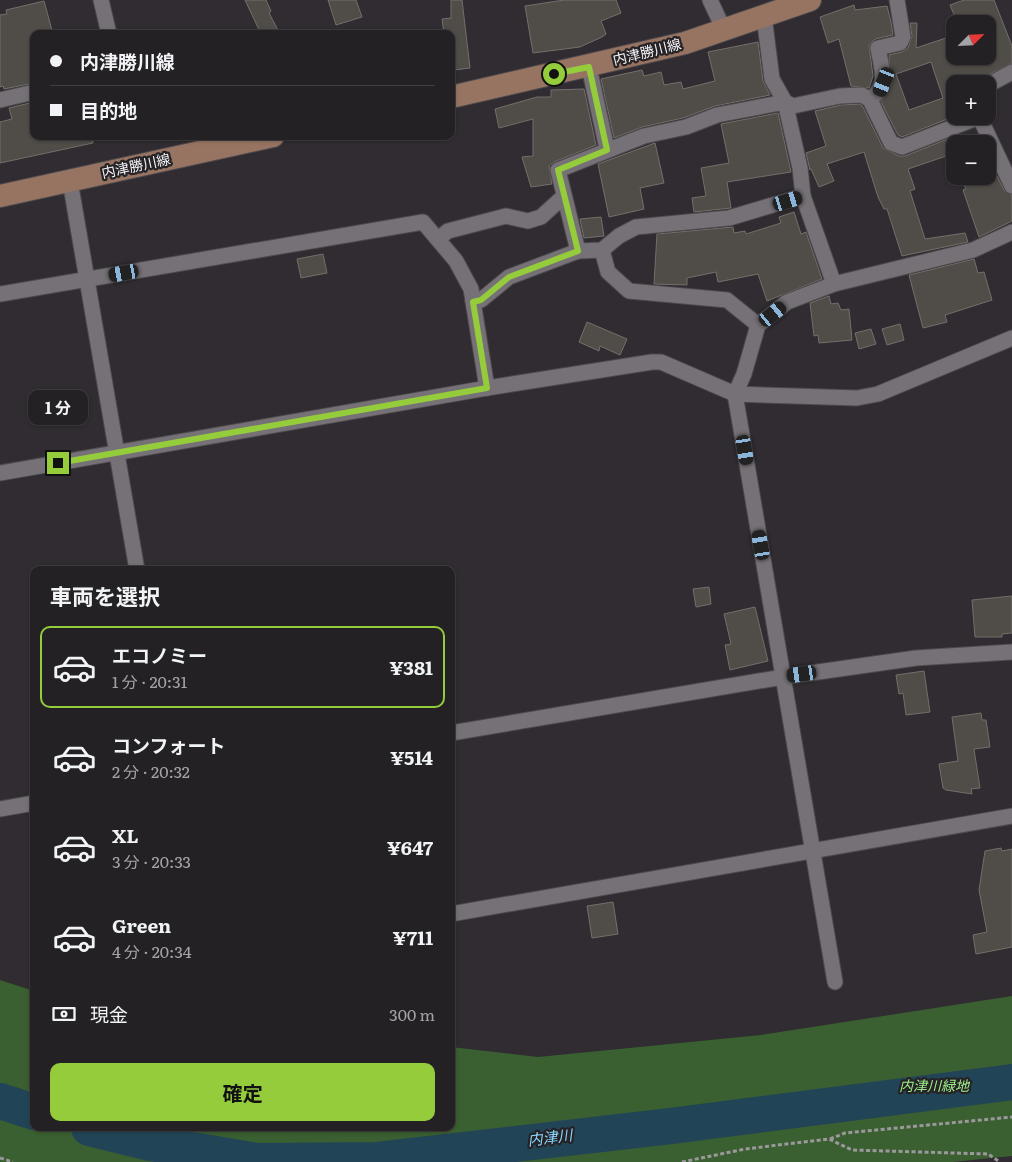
<!DOCTYPE html>
<html lang="ja">
<head>
<meta charset="utf-8">
<style>
  body { margin:0; font-family:Literata,"Noto Sans JP",serif; background:#2c292d; color:#f1f3f6; height:100vh; display:flex; flex-direction:column; font-size:19px; white-space:nowrap }
  * { box-sizing:border-box; margin:0 }
  p { font-size:16px; color:#a3a3a7 }
  .icon { flex:none; width:28px; height:28px; fill:none; stroke:currentColor; stroke-width:2; stroke-linecap:round; stroke-linejoin:round }
  .map { position:relative; flex:1; overflow:hidden }
  .details { position:absolute; left:30px; top:566px; width:425px; height:565px; display:flex; flex-direction:column; background:#242125; border-radius:10px; box-shadow:0 1px 4px #0004,0 0 0 1px #413e42 }
  .details>* { flex:none }
  .guide { position:absolute; left:30px; top:30px; width:425px; height:110px; border-radius:10px; box-shadow:0 1px 4px #0004,0 0 0 1px #413e42; display:grid; align-content:center; height:110px; padding:0 20px; background:#242125 }
  .needle { width:32px; rotate:66deg }
  .tools { position:absolute; left:946px; top:15px; display:grid; gap:10px }
  .tools a { display:grid; place-items:center; width:50px; height:50px; border-radius:10px; background:#242125; box-shadow:0 1px 4px #0004,0 0 0 1px #413e42; font-size:25px }
  .end { position:absolute; width:22px; height:22px; margin:-11px; border:6px solid #94cc3c; background:#111; box-shadow:0 0 0 2px #111 }
  .from { border-radius:50% }
  .bubble { position:absolute; height:35px; border-radius:10px; background:#242125; box-shadow:0 1px 4px #0004,0 0 0 1px #413e42; font-size:16px; font-weight:700; line-height:35px; text-align:center }
  .car { position:absolute; width:15px; height:30px; margin:-15px -8px; border-radius:6px; box-shadow:0 0 4px 1px #0007; background:linear-gradient(#222 24%,#8ab4d8 0 40%,#222 0 76%,#8ab4d8 0 86%,#222 0) }
  .guide b { display:flex; align-items:center; gap:18px; height:48px; font-size:19px }
  .guide b+b { border-top:1px solid #413e42 }
  .guide i { width:12px; height:12px; background:#f1f3f6 }
  ul { padding:0; list-style:none }
  li { display:flex; align-items:center; gap:15px; height:82px; margin:0 10px 8px; padding:0 10px; border:2px solid transparent; border-radius:10px }
  li div { flex:1 }
  li b { display:block; font-size:19px }
  li em { font-style:normal; font-weight:700 }
  li.active { border-color:#94cc3c }
  li>.icon { width:45px; height:45px; stroke-width:1.5 }
  h2 { padding:0 20px; font-size:22px; line-height:60px }
  .pay { display:flex; align-items:center; gap:12px; height:55px; padding:0 20px; font-size:19px }
  .pay p { margin-inline-start:auto }
  .action { display:flex; gap:10px; margin-top:auto; padding:10px 20px }
  .action a { flex:1; height:58px; border-radius:10px; background:#94cc3c; color:#111; font-size:20px; font-weight:700; line-height:58px; text-align:center }
  .map>svg:first-child { display:block }
  .green { fill:#3a5f30 }
  .lines { fill:none; stroke-linecap:round; stroke-linejoin:round }
  .river { stroke:#214557; stroke-width:36 }
  .building { fill:#504c47; stroke:#736f6a; fill-rule:evenodd }
  .minor-casing { stroke:#4d4a4e; stroke-width:17 }
  .secondary-casing { stroke:#4d4a4e; stroke-width:24 }
  .path { stroke:#9c999d; stroke-width:3; stroke-dasharray:4 2.5; stroke-linecap:butt }
  .minor { stroke:#757176; stroke-width:15 }
  .secondary { stroke:#977462; stroke-width:22 }
  .route { stroke:#94cc3c; stroke-width:6 }
  .labels { text-anchor:middle; stroke-width:4.5; stroke-linejoin:round; paint-order:stroke }
  .street-label { font-size:14px; fill:#f5f3f6; stroke:#262327 }
  .park-label { font-size:14px; font-style:italic; fill:#9def88; stroke:#262327 }
  .water-label { font-size:15px; font-style:italic; fill:#88d7ff; stroke:#262327 }
</style>
</head>
<body>
<div class="map">
<svg width="1012" height="1162" viewBox="0 0 1012 1162">
  <rect width="100%" height="100%" fill="#302c31"/>
  <!-- green -->
  <polygon class="green" points="0,980 34,991 34,1128 451,1128 451,1047 538,1057 761,1035 1012,996 1012,1156 953,1162 0,1162"/>
  <g class="lines">
    <!-- river -->
    <g class="river">
      <polyline points="0,1101 34,1112"/>
      <polyline points="89,1128 150,1143 257,1161 377,1160 671,1126 1012,1082"/>
    </g>
  </g>
  <!-- building -->
  <g class="building">
    <polygon points="245,0 266,0 271,11 269,13 280,34 261,34"/>
    <polygon points="328,0 356,0 362,17 336,25"/>
    <polygon points="451,0 462,0 470,68 454,70 454,67 451,67 451,34 444,34 442,19 451,18"/>
    <polygon points="564,0 616,0 621,13 601,21 606,34 602,37 580,47 533,53 525,6"/>
    <path d="M964,0H994L1012,46V63L970,84H955V116L902,137L898,135L881,102L891,84L889,55L902,52L908,48L912,36L910,23H917L916,48L955,35V56H988V24H958L950,5ZM931,62L943,98L909,110L896,74Z"/>
    <polygon points="44,1 53,34 34,34 34,83 4,89 3,86 0,87 0,15 7,14 6,10"/>
    <polygon points="854,5 855,10 887,6 891,22 893,35 875,39 869,45 873,76 869,88 851,86 839,39 828,43 820,17"/>
    <polygon points="758,42 763,81 770,95 715,106 683,118 642,127 614,138 601,79 642,70 644,76 661,72 664,85 681,82 683,89 715,81 708,52"/>
    <polygon points="584,89 596,145 554,162 549,166 552,184 531,187 522,157 533,156 533,119 499,128 495,109 537,97 551,97 551,90"/>
    <polygon points="34,102 34,136 92,136 93,143 0,163 0,122 12,119 9,108"/>
    <polygon points="860,104 863,107 883,148 899,156 905,156 955,136 955,153 908,169 915,189 910,191 925,239 965,233 968,242 902,256 887,209 884,209 878,197 864,152 827,164 834,181 819,187 811,169 810,170 806,153 826,146 815,111 841,105"/>
    <polygon points="778,113 791,172 727,182 731,208 694,212 692,198 706,196 701,168 729,163 721,124"/>
    <polygon points="655,143 664,183 640,188 644,209 609,217 598,164"/>
    <polygon points="996,174 1004,190 1012,195 1012,221 979,237 963,190 966,189 964,185"/>
    <polygon points="794,212 801,234 806,232 822,279 767,301 758,274 718,282 716,272 687,278 687,285 654,284 657,234 733,227 734,233 745,231 746,234 781,223 779,217"/>
    <polygon points="601,217 604,236 584,238 580,219"/>
    <polygon points="323,254 327,273 301,278 297,259"/>
    <polygon points="974,259 978,273 984,272 992,300 945,315 947,322 923,328 909,275"/>
    <polygon points="829,296 831,304 838,303 841,310 849,309 852,340 819,343 818,335 814,336 810,303"/>
    <polygon points="587,322 627,339 620,355 600,346 599,351 579,342"/>
    <polygon points="900,324 904,340 887,345 882,329"/>
    <polygon points="871,329 876,344 859,349 855,333"/>
    <polygon points="709,587 711,604 696,607 693,589"/>
    <polygon points="1012,596 1012,633 1002,634 1002,637 975,637 972,600"/>
    <polygon points="755,607 768,661 730,670 725,645 731,644 724,614"/>
    <polygon points="924,671 930,712 906,715 903,693 899,694 896,675"/>
    <polygon points="981,713 982,720 986,720 990,747 974,749 980,788 971,789 972,794 946,790 943,788 939,764 958,761 952,717"/>
    <polygon points="1001,848 1002,851 1012,849 1012,947 976,954 973,935 987,932 979,890 985,851"/>
    <polygon points="613,902 618,934 592,938 587,906"/>
  </g>
  <g class="lines">
    <!-- minor casing -->
    <g class="minor-casing">
      <g id="minor">
        <polyline points="101,0 109,34"/>
        <polyline points="710,0 724,30"/>
        <polyline points="764,16 772,79 785,102 793,106 840,96 862,95 870,100 891,143 902,147 979,117"/>
        <polyline points="589,67 607,149"/>
        <polyline points="988,85 1012,72"/>
        <polyline points="0,100 34,92"/>
        <path d="M870,100C889,84 882,71 878,48L900,43L903,37L897,0"/>
        <polyline points="979,116 1012,186"/>
        <polyline points="70,181 137,570"/>
        <polyline points="438,239 448,231 506,216 528,221 541,217 564,196"/>
        <polyline points="602,250 608,272 629,291 727,300 758,325"/>
        <polyline points="578,251 558,170 644,136 686,127 717,115 785,102 800,168 803,196 834,284"/>
        <polyline points="0,294 423,222 456,261 471,289 487,388"/>
        <polyline points="473,301 481,300 509,277 578,251 602,250 619,236 636,227 729,218 803,196"/>
        <polyline points="0,473 487,388 652,362 661,362 735,394 857,398 878,394 1012,338"/>
        <polyline points="451,733 783,677 916,658 1012,652"/>
        <polyline points="0,809 34,803"/>
        <polyline points="451,914 1012,816"/>
        <polyline points="835,982 735,394 744,374 758,325 787,302 834,284 973,250 1012,232"/>
      </g>
    </g>
    <!-- secondary casing -->
    <g class="secondary-casing">
      <g id="secondary">
        <polyline points="451,97 685,43 810,0"/>
        <polyline points="0,196 273,136"/>
      </g>
    </g>
    <!-- path -->
    <g class="path">
      <polyline points="830,1139 845,1133 1012,1117"/>
      <polyline points="0,1158 13,1162"/>
      <polyline points="682,1162 745,1149 829,1139 852,1150 988,1154 1000,1162"/>
    </g>
    <!-- minor -->
    <use href="#minor" class="minor"/>
    <!-- secondary -->
    <use href="#secondary" class="secondary"/>
  </g>
  <g class="lines">
    <!-- route -->
    <polyline class="route" points="58,463 487,388 473,302 481,300 509,277 578,251 558,170 607,150 589,67 554,74"/>
  </g>
  <g class="labels">
    <!-- street labels -->
    <g class="street-label">
      <text transform="translate(647 52) rotate(-14)" y="5">内津勝川線</text>
      <text transform="translate(136 166) rotate(-12)" y="5">内津勝川線</text>
    </g>
    <!-- park labels -->
    <g class="park-label">
      <text x="934" y="1091">内津川緑地</text>
    </g>
    <!-- water labels -->
    <g class="water-label">
      <text transform="translate(550 1138) rotate(-7)" y="5">内津川</text>
    </g>
  </g>
</svg>
<div class="tools">
<a><svg class="needle" viewBox="-14 -14 28 28"><path d="M0-13l5 13h-10z" fill="#e53935"/><path d="M0 13l5-13h-10z" fill="#a3a3a7"/></svg></a>
<a>+</a>
<a>−</a>
</div>
<i class="end from" style="left:554px;top:74px"></i>
<i class="end" style="left:58px;top:463px"></i>
<div class="bubble" style="left:28px;top:390px;width:60px">1 分</div>
<i class="car" style="left:884px;top:82px;rotate:202deg"></i>
<i class="car" style="left:788px;top:201px;rotate:73deg"></i>
<i class="car" style="left:124px;top:273px;rotate:260deg"></i>
<i class="car" style="left:773px;top:314px;rotate:51deg"></i>
<i class="car" style="left:745px;top:450px;rotate:170deg"></i>
<i class="car" style="left:761px;top:545px;rotate:350deg"></i>
<i class="car" style="left:802px;top:674px;rotate:262deg"></i>
<div class="guide">
<b><i class="from"></i>内津勝川線</b>
<b><i></i>目的地</b>
</div>
<section class="details">
<h2>車両を選択</h2>
<ul>
<li class="active"><svg class="icon" aria-label="car" viewBox="0 0 24 24"><path d="M5 17H2v-5l4-1 3-4h7l3 4 3 1v5h-3M9 17h6M6 11h13"/><circle cx="7" cy="17" r="2"/><circle cx="17" cy="17" r="2"/></svg><div><b>エコノミー</b><p>1 分 · 20:31</p></div><em>¥381</em></li>
<li><svg class="icon" aria-label="car" viewBox="0 0 24 24"><path d="M5 17H2v-5l4-1 3-4h7l3 4 3 1v5h-3M9 17h6M6 11h13"/><circle cx="7" cy="17" r="2"/><circle cx="17" cy="17" r="2"/></svg><div><b>コンフォート</b><p>2 分 · 20:32</p></div><em>¥514</em></li>
<li><svg class="icon" aria-label="car" viewBox="0 0 24 24"><path d="M5 17H2v-5l4-1 3-4h7l3 4 3 1v5h-3M9 17h6M6 11h13"/><circle cx="7" cy="17" r="2"/><circle cx="17" cy="17" r="2"/></svg><div><b>XL</b><p>3 分 · 20:33</p></div><em>¥647</em></li>
<li><svg class="icon" aria-label="car" viewBox="0 0 24 24"><path d="M5 17H2v-5l4-1 3-4h7l3 4 3 1v5h-3M9 17h6M6 11h13"/><circle cx="7" cy="17" r="2"/><circle cx="17" cy="17" r="2"/></svg><div><b>Green</b><p>4 分 · 20:34</p></div><em>¥711</em></li>
</ul>
<div class="pay"><svg class="icon" aria-label="cash" viewBox="0 0 24 24"><path d="M3 7h18v10H3z"/><circle cx="12" cy="12" r="2"/></svg>現金<p>300 m</p></div>
<div class="action"><a>確定</a></div>
</section>
</div>
</body>
</html>
